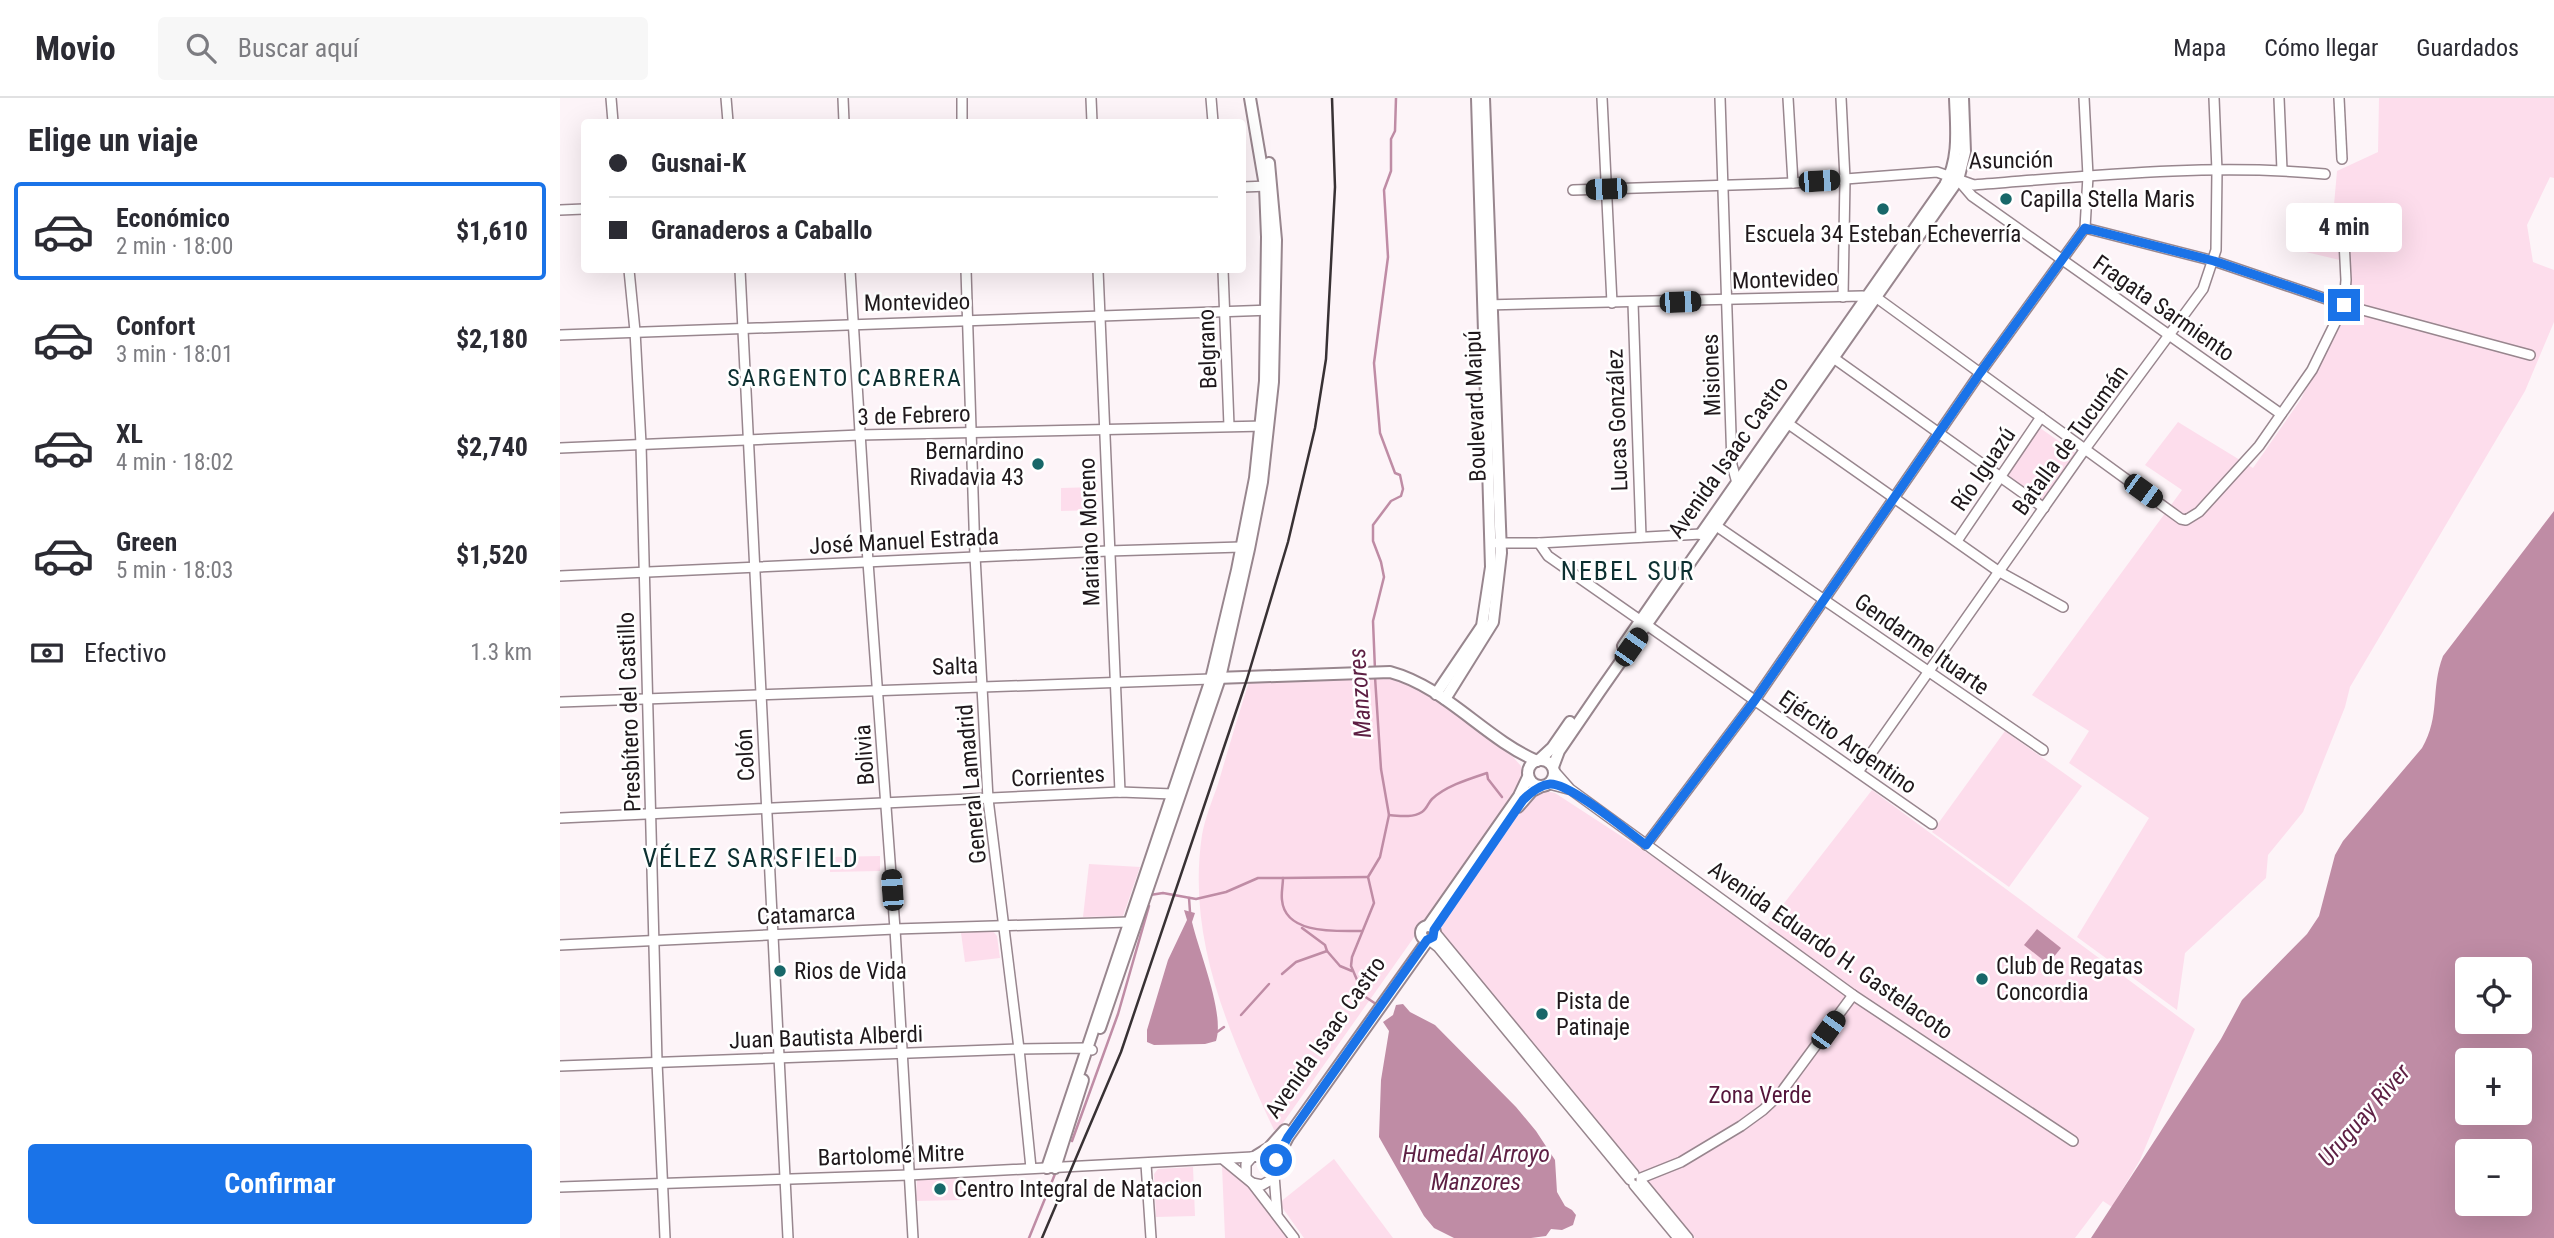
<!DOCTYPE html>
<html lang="es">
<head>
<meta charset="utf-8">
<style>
  body { margin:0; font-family:"Roboto Condensed",sans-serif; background:#f7f7f7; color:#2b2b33; height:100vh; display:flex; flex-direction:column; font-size:26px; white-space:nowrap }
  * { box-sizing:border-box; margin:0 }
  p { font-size:23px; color:#7c7c81 }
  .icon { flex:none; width:38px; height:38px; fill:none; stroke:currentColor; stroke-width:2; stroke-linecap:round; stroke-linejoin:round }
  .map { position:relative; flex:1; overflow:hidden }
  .sheet { display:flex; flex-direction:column; background:#fff; width:560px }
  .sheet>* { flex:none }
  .guide { position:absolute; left:21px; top:21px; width:665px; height:154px; border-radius:7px; box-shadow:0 7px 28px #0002; display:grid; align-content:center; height:154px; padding:0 28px; background:#fff }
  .buttons { position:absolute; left:1895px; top:859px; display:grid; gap:14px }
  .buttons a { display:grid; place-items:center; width:77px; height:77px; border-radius:7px; background:#fff; box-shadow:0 7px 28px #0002; font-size:35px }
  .end { position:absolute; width:32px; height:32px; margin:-16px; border:9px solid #1a73e8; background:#fff; box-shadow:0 0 0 4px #fff }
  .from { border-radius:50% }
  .bubble { position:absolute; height:49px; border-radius:7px; background:#fff; box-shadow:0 7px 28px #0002; font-size:23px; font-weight:700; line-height:49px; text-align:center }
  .car { position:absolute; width:21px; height:42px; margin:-21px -10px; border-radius:9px; box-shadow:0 0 5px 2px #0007; background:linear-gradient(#222 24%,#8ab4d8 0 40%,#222 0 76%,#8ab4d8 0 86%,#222 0) }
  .guide b { display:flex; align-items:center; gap:24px; height:66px; font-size:26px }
  .guide b+b { border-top:2px solid #e1e1e2 }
  .guide i { width:18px; height:18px; background:#2b2b33 }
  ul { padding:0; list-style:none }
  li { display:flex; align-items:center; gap:21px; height:98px; margin:0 14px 10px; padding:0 14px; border:4px solid transparent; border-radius:7px }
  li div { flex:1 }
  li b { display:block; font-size:26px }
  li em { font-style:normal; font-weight:700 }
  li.active { border-color:#1a73e8 }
  li>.icon { width:63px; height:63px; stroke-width:1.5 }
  h2 { padding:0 28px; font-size:32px; line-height:84px }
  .pay { display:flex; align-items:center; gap:18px; height:77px; padding:0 28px; font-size:26px }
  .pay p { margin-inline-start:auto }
  .primary-button { display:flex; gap:14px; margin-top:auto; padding:14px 28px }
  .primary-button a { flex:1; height:80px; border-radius:7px; background:#1a73e8; color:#fff; font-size:28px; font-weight:700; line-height:80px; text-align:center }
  header { display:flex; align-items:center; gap:42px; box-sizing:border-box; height:98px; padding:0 35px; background:#fff; border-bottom:2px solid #e1e1e2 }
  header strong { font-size:33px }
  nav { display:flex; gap:38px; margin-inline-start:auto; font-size:24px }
  .search { width:490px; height:63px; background:#f7f7f7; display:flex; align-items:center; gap:18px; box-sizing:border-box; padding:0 24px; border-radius:7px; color:#7c7c81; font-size:26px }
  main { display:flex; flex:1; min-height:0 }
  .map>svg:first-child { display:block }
  .green { fill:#fdddec }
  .water { fill:#bf8ca5; fill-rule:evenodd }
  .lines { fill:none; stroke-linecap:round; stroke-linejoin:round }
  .stream { stroke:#bf8ca5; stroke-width:2.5 }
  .minor-casing { stroke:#98868e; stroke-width:12 }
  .major-casing { stroke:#98868e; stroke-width:14 }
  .minor { stroke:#fff; stroke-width:9 }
  .major { stroke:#fff; stroke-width:10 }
  .rail { stroke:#383134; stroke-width:2.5 }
  .route { stroke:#1a73e8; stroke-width:9 }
  .poi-dot { fill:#186769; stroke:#fff; stroke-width:2.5 }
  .labels { text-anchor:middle; stroke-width:5; stroke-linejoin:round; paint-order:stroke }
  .street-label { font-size:23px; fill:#1f181b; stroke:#fff }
  .poi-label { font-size:23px; fill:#1f181b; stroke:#fff; text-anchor:start }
  .park-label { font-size:23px; fill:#54163b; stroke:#fff }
  .neighbourhood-label { font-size:24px; letter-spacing:2px; fill:#0d3031; stroke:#fff }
  .water-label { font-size:24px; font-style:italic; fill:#5d1f43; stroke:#fff }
  .quarter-label { font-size:26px; letter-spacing:2px; fill:#0d3031; stroke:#fff }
</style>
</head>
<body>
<header>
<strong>Movio</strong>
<div class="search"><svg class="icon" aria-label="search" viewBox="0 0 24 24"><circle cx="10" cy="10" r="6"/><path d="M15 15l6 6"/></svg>Buscar aquí</div>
<nav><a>Mapa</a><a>Cómo llegar</a><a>Guardados</a></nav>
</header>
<main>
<section class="sheet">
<h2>Elige un viaje</h2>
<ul>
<li class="active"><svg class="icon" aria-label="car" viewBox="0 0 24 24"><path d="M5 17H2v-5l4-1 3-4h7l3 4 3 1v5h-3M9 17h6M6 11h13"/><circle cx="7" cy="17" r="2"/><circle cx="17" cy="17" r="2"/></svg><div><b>Económico</b><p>2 min · 18:00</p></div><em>$1,610</em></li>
<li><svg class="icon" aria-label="car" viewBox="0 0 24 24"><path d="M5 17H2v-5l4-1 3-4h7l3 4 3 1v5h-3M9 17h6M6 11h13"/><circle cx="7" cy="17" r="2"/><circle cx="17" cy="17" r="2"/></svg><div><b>Confort</b><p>3 min · 18:01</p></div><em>$2,180</em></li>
<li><svg class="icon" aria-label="car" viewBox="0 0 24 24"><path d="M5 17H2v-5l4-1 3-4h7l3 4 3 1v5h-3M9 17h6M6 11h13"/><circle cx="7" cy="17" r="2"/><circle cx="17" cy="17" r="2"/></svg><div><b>XL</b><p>4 min · 18:02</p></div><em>$2,740</em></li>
<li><svg class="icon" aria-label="car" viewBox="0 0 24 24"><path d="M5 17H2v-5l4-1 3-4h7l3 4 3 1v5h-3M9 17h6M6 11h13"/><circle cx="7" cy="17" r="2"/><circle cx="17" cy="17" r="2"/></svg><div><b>Green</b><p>5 min · 18:03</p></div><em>$1,520</em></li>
</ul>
<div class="pay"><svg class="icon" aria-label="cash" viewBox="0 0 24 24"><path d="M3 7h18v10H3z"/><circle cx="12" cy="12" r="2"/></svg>Efectivo<p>1.3 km</p></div>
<div class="primary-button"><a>Confirmar</a></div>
</section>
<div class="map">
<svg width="1994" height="1140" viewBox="0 0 1994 1140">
  <rect width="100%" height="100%" fill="#fdf4f8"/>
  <!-- green -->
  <g class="green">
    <polygon points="1819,0 1994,0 1994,80 1990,79 1967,127 1973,164 1994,172 1994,224 1965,293 1790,589 1785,609 1743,714 1708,757 1706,780 1625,855 1617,912 1517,839 1589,720 1509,665 1529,633 1472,597 1622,392 1585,367 1618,324 1693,370 1741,301 1773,233 1784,163 1733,151 1744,108 1774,107 1777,73 1818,54"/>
    <polygon points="1480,330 1516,355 1482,404 1446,379"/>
    <polygon points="537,389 538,412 501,413 501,390"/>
    <path d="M836,580C879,597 916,630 953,659L961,668L962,682L866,823L859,828L857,835L718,1032H714C671,939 626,843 642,737C645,720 652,703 658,686C668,652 678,618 689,584Z"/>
    <polygon points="1445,633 1522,688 1449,789 1372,734"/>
    <polygon points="982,692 995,695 1204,831 1312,692 1635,931 1580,1062 1552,1109 1543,1103 1515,1140 1135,1140 884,839 881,831 883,824 963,704"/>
    <polygon points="320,758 320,773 270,774 270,759"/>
    <polygon points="529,766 580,769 563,818 523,819"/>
    <polygon points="432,832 437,838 440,860 405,864 401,835"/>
    <polygon points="774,1061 833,1140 744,1140 719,1105"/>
    <polygon points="662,1068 689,1087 728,1140 665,1140"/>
    <polygon points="633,1069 635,1118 596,1119 594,1076 598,1071"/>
    <polygon points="403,1079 404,1102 356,1103 357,1080"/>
  </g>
  <!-- water -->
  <g class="water">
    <path d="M1994,413V1140H1531L1661,941L1682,902L1747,836L1759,818L1775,757L1783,743L1862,650C1881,617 1870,592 1883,558ZM1908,872H1960V924H1908ZM1960,962V1015H1908V962ZM1908,1054H1960V1106H1908Z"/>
    <path d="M624,812L635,815L632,824C639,854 665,915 656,943L645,946L594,947L587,944V932L608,862L627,822Z"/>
    <polygon points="1477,831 1501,850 1488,866 1464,847"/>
    <polygon points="843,906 850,914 875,927 956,1009 976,1033 995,1062 997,1094 1005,1108 1012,1112 1016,1117 1013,1127 1002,1132 991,1131 986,1138 971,1140 894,1140 874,1130 864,1118 819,1039 821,982 829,933 823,924 833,917 836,907"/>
  </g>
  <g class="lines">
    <!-- stream -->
    <g class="stream">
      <polyline points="815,572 813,523 824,479 821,464 813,443 813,427 831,403 841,398 843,391 840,377 835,375 820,335 814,265 828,159 824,92 831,73 831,41 835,33 836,0"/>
      <polyline points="815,579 821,671 829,717 820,759 808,779 814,805 792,859 791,868 804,898 819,908"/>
      <path d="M829,717C841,718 852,720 862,714C867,711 868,705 872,701C886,688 909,681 927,675L928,681L942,699"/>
      <polyline points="723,780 808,779"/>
      <path d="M590,797L603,795L636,801L666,794L698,780H723C723,787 721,795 722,802C725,837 777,833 802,833"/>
      <polyline points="629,800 630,814"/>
      <polyline points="742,830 765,847 767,853"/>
      <polyline points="722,876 736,864 767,853 780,868 792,873"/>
      <polyline points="681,917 709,886"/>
      <polyline points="657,934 664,929"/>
      <polyline points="512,1043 558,916 589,808"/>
      <polyline points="469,1140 495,1076"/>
    </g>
    <!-- minor casing -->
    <g class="minor-casing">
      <g id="minor">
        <polyline points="51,0 53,24"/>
        <polyline points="166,0 168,24"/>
        <polyline points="283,0 284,24"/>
        <polyline points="402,0 402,24"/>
        <polyline points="531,0 532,24"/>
        <polyline points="651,0 653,24"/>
        <polyline points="1042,0 1052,205"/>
        <polyline points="1160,0 1172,367 1177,385"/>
        <polyline points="1228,0 1233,85"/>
        <polyline points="1281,0 1285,81 1283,199"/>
        <polyline points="1719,0 1722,72"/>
        <polyline points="1779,0 1782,61"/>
        <polyline points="1400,84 1412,98 1721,316"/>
        <polyline points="682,89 709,88"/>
        <path d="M1013,92L1233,85L1377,74L1414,87C1529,78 1650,65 1765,76"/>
        <polyline points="0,112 24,111"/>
        <polyline points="1525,130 1654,163 1784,207 1970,257"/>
        <polyline points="69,172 75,233 81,346 97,964 105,1140"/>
        <polyline points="180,172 228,1140"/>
        <polyline points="290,172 308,464 335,831 353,1140"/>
        <polyline points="406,172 415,458 428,701 459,951 471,1070"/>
        <polyline points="538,172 560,694"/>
        <polyline points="663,172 669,328"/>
        <polyline points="1073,205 1081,439"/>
        <polyline points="925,207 1302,198 1317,200 1621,421 1626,422 1639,414 1699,348 1752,272 1784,207 1786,182 1783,123"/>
        <polyline points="0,237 713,212"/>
        <polyline points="1268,256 1484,410"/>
        <polyline points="1223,322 1438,473 1503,509"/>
        <polyline points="0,350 300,337 705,328"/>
        <polyline points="1152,425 1483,652"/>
        <polyline points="1397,443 1481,319"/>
        <polyline points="937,445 979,445 1141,436 1146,438"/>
        <polyline points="979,445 988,458 1372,726"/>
        <polyline points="0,478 548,453 681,449 687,451"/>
        <polyline points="0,604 651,581"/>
        <polyline points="995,674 1010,691 1293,897 1513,1043"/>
        <polyline points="1298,674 1525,351 1643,191 1656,152 1657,73 1654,0"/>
        <polyline points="989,686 1008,691"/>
        <polyline points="0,720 560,694 613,696 618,699"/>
        <polyline points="1086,747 1195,602 1420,275 1525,130 1528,78 1524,0"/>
        <polyline points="874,833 1074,1076"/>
        <polyline points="869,842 878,849 1070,1082"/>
        <polyline points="0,847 335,831 569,824 575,826"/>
        <polyline points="0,968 459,951 526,950 532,952"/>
        <polyline points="664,1062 692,1085 734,1140"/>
        <polyline points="586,1066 591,1140"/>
        <polyline points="714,1077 717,1115"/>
        <polyline points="686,1079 686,1066 692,1059 701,1057 711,1063 715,1072 711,1082 702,1087 692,1085"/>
        <polyline points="1081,1080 1121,1064 1181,1028 1203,1012 1220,996 1293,897"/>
        <polyline points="1081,1083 1128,1140"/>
        <polyline points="1074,1087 1118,1140"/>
        <polyline points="0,1089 349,1077 692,1059"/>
      </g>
    </g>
    <!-- major casing -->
    <g class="major-casing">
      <g id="major">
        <path d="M1141,436L1385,87C1400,60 1396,30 1395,0"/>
        <polyline points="1063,548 1107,484"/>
        <path d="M656,580L830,574C886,589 924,640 977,663"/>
        <polyline points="876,596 922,528 931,469 917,0"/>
        <polyline points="885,601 933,524 941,455 924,0"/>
        <circle cx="981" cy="675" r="13"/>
        <polyline points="979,662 992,650 1010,624"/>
        <polyline points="993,669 999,653 1040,593 1398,82 1405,54 1403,0"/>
        <polyline points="958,709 972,693 980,689"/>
        <polyline points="868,828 959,698 968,679"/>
        <circle cx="868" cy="835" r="7"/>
        <polyline points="540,930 660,580 689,451 702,384 713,284 716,142 709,65"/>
        <polyline points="696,1058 709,1050 725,1032"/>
        <polyline points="487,1070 651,581 677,472 695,380 705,283 707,139 705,88 690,0"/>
        <polyline points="495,1070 523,982"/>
        <polyline points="715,1072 716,1062 728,1039 868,842"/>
      </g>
    </g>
    <!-- minor -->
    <use href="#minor" class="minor"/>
    <!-- major -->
    <use href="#major" class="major"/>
    <!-- rail -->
    <polyline class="rail" points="482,1140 561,954 687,581 728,444 755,330 766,261 775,89 772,0"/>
  </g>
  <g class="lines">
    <!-- route -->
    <path class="route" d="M716,1062L728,1039L867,842L873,839L874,832L963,702C970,695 980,687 990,686C1010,685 1068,734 1086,747L1195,602L1420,275L1525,130L1654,163L1784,207"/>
  </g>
  <!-- markers -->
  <g class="poi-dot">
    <circle cx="1446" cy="101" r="7"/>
    <circle cx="1323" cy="111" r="7"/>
    <circle cx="478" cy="366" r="7"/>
    <circle cx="220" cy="873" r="7"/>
    <circle cx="1422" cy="881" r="7"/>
    <circle cx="982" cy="916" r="7"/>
    <circle cx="380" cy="1091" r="7"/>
  </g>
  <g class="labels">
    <!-- street labels -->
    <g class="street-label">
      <text transform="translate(1451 62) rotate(-1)" y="8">Asunción</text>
      <text transform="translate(1225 181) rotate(-2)" y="8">Montevideo</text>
      <text transform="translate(357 204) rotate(-1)" y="8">Montevideo</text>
      <text transform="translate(1604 210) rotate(35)" y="8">Fragata Sarmiento</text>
      <text transform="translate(647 251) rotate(-92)" y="8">Belgrano</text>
      <text transform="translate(1151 277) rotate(-92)" y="8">Misiones</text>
      <text transform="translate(915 308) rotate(-92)" y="8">Boulevard Maipú</text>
      <text transform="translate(354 317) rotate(-2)" y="8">3 de Febrero</text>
      <text transform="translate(1057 322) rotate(-92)" y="8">Lucas González</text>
      <text transform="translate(1510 342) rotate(-54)" y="8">Batalla de Tucumán</text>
      <text transform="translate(1168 359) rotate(-55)" y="8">Avenida Isaac Castro</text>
      <text transform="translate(1423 371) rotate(-56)" y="8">Río Iguazú</text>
      <text transform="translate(529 434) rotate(-92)" y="8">Mariano Moreno</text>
      <text transform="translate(344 443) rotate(-3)" y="8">José Manuel Estrada</text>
      <text transform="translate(1362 546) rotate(35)" y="8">Gendarme Ituarte</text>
      <text transform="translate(395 568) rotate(-2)" y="8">Salta</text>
      <text transform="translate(69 614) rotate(-92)" y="8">Presbítero del Castillo</text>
      <text transform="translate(1288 644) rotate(35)" y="8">Ejército Argentino</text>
      <text transform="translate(185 657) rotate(-93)" y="8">Colón</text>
      <text transform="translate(304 657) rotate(-94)" y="8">Bolivia</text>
      <text transform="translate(498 678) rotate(-3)" y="8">Corrientes</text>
      <text transform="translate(411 686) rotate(-95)" y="8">General Lamadrid</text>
      <text transform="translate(246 816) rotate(-3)" y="8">Catamarca</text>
      <text transform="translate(1271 852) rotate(35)" y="8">Avenida Eduardo H. Gastelacoto</text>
      <text transform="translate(266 939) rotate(-2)" y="8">Juan Bautista Alberdi</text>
      <text transform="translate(765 939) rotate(-55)" y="8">Avenida Isaac Castro</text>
      <text transform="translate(331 1057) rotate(-2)" y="8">Bartolomé Mitre</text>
    </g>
    <!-- poi labels -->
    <g class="poi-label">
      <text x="1460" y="109">Capilla Stella Maris</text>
      <text x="1323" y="144" text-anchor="middle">Escuela 34 Esteban Echeverría</text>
      <text x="464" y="361" text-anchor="end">Bernardino<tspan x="464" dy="26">Rivadavia 43</tspan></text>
      <text x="1436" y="876">Club de Regatas<tspan x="1436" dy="26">Concordia</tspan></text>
      <text x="234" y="881">Rios de Vida</text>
      <text x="996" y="911">Pista de<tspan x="996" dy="26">Patinaje</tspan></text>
      <text x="394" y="1099">Centro Integral de Natacion</text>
    </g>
    <!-- park labels -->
    <g class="park-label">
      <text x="1200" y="1005">Zona Verde</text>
    </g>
    <!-- neighbourhood labels -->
    <g class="neighbourhood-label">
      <text x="285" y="288">SARGENTO CABRERA</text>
    </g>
    <!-- water labels -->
    <g class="water-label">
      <text transform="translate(800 595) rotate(-94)" y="8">Manzores</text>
      <text transform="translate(1804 1017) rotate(-49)" y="8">Uruguay River</text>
      <text x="916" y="1064">Humedal Arroyo<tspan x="916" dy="28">Manzores</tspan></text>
    </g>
    <!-- quarter labels -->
    <g class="quarter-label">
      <text x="1068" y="482">NEBEL SUR</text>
      <text x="191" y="769">VÉLEZ SARSFIELD</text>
    </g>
  </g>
</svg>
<div class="buttons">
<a><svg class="icon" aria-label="locate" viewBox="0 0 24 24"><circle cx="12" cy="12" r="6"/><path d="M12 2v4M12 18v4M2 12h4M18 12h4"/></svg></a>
<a>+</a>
<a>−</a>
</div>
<i class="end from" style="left:716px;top:1062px"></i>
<i class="end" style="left:1784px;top:207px"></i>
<div class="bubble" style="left:1726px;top:105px;width:116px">4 min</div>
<i class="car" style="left:1259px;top:83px;rotate:86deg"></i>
<i class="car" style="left:1046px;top:91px;rotate:268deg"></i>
<i class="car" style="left:1120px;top:204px;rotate:88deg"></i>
<i class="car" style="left:1583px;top:393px;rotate:126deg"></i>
<i class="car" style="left:1071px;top:549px;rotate:35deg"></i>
<i class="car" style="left:332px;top:792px;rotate:356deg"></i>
<i class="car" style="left:1268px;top:932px;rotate:36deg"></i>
<div class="guide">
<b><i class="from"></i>Gusnai-K</b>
<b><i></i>Granaderos a Caballo</b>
</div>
</div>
</main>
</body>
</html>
